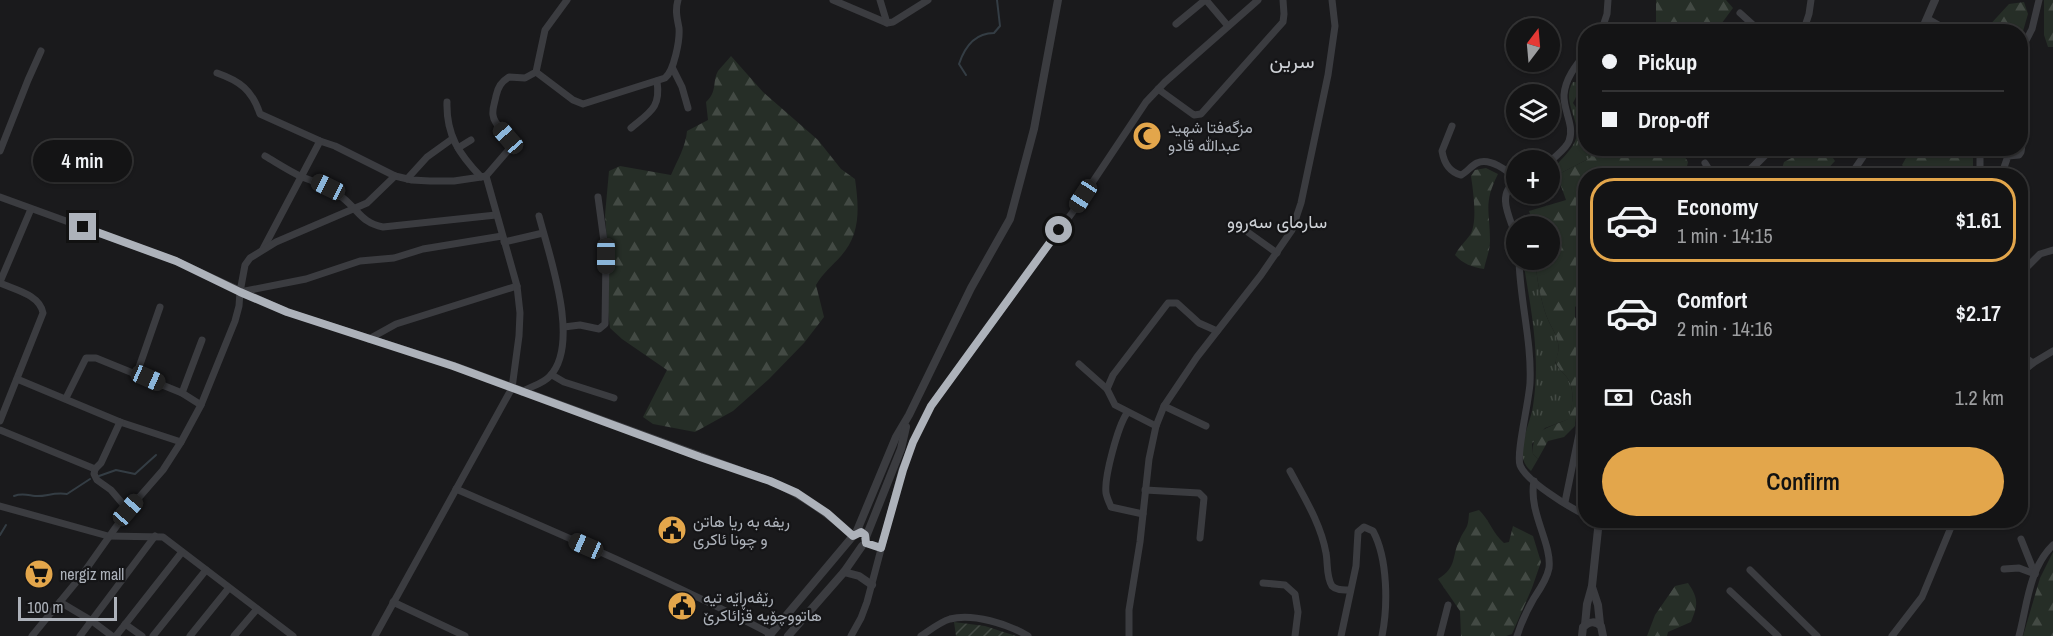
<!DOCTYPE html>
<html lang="en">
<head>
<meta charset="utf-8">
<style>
  body { margin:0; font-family:"Archivo Narrow",Vazirmatn,sans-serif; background:#212122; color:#f1f3f6; height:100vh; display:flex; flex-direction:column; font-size:22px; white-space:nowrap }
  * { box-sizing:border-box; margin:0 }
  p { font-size:20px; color:#9d9ea0 }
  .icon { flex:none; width:33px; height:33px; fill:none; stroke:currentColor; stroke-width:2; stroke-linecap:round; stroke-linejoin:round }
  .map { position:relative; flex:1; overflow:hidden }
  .sheet { position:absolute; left:1578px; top:168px; width:450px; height:360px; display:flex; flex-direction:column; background:#141415; border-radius:24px; box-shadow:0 2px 4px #0004,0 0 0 2px #333334 }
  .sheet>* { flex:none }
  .guide { position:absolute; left:1578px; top:24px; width:450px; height:132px; border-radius:24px; box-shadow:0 2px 4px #0004,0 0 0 2px #333334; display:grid; align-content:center; height:132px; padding:0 24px; background:#141415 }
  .needle { width:39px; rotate:16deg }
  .controls { position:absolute; left:1506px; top:18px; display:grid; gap:12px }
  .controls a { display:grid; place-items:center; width:54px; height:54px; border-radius:50%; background:#141415; box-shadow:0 2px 4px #0004,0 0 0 2px #333334; font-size:30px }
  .scale { position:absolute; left:18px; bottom:15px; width:99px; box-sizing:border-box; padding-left:6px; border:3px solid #adb2ba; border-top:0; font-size:16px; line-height:21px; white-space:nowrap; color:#adb2ba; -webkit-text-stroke:4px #151517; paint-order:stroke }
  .end { position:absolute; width:27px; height:27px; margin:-14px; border:8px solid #adb2ba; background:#111; box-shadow:0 0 0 3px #111 }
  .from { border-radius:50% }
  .bubble { position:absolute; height:42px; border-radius:21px; background:#141415; box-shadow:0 2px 4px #0004,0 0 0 2px #333334; font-size:20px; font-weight:600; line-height:42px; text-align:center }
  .car { position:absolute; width:18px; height:36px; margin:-18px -9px; border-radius:8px; box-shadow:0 0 4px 2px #0007; background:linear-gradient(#222 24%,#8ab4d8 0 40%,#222 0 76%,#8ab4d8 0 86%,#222 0) }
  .guide b { display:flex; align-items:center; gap:21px; height:57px; font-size:22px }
  .guide b+b { border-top:2px solid #333334 }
  .guide i { width:15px; height:15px; background:#f1f3f6 }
  ul { padding:10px 0 0; list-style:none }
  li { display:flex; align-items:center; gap:18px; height:84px; margin:0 12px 9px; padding:0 12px; border:3px solid transparent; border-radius:24px }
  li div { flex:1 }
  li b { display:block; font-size:22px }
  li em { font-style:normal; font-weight:600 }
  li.current { border-color:#e3a64b }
  li>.icon { width:54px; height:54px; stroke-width:1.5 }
  .pay { display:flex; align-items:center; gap:15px; height:66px; padding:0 24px; font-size:22px }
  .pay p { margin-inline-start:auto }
  .cta { display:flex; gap:12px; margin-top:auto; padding:12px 24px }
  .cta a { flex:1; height:69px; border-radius:36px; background:#e3a64b; color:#111; font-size:24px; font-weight:600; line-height:69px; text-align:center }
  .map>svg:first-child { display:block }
  .grass { fill:url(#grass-tufts) }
  .forest { fill:url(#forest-firs) }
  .garden { fill:url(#garden-furrows) }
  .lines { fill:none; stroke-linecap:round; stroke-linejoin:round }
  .stream { stroke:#343d44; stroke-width:2 }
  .minor { stroke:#3b3c40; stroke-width:7 }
  .tertiary { stroke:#3b3c40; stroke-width:8 }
  .route { stroke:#adb2ba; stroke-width:8 }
  .labels { text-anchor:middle; stroke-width:4.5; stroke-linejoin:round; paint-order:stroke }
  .poi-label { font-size:16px; fill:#adb2ba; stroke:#151517; text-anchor:start }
  .neighbourhood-label { font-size:18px; fill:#ced1d6; stroke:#151517 }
  .quarter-label { font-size:20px; fill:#ced1d6; stroke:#151517 }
</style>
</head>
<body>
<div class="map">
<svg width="2053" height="636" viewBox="0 0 2053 636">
  <defs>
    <pattern id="grass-tufts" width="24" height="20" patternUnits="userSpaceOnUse" patternTransform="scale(1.5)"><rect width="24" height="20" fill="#262e27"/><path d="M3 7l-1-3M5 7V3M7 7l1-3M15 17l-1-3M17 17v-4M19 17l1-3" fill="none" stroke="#434a44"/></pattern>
    <pattern id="forest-firs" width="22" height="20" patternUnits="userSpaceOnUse" patternTransform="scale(1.5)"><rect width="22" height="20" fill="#262e27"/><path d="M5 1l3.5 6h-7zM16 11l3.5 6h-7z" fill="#434a44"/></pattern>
    <pattern id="garden-furrows" width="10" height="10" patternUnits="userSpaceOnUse" patternTransform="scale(1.5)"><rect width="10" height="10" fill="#262e27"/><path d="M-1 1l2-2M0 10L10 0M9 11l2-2" fill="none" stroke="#434a44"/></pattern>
  </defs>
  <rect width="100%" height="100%" fill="#1a1a1c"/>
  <!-- grass -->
  <g class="grass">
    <path d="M1573,82L1585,83V92L1577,95L1573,103L1585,121L1586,148L1596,149L1590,158L1557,175L1554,168C1561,159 1577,146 1577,133C1577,116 1562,99 1573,82Z"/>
    <path d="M1523,260H1536C1536,277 1540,295 1545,312C1551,331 1565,340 1555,362C1559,371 1566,374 1569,381C1575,392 1572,409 1569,419L1545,428L1532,444L1533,454L1538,459L1531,471C1512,456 1530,426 1533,406C1541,355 1531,310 1523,260Z"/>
  </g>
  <!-- forest -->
  <g class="forest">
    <polygon points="1656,0 1726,0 1733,8 1716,31 1652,31 1656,25"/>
    <polygon points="2044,0 2053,0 2053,47 2048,47 2044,35"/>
    <polygon points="2024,2 2028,14 2021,38 2020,32 1988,31 1986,29 2009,4"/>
    <path d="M731,56L763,92L818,140L841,169L855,179C859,207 861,234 841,256C832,266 823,273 816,285L824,317L804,343L769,379L733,411L695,432L653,424L643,417L667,370L622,339L610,328L608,311L609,269L605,215L609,171L620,166L671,175C677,161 686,146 687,131L708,120L706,102C718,91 712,81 718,71C722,66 727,61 731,56Z"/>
    <path d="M1596,149H1680L1688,162L1685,175L1586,176L1585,299L1575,307V317L1585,334L1586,348L1577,351L1578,397L1575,426L1564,437L1548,441L1538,459L1533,454C1531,429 1549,428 1568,419C1572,409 1575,392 1569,381C1566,374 1559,371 1555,361C1565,340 1551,331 1545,312C1540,295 1536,277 1536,260H1550V226H1534L1529,211L1566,200L1557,175L1590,158Z"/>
    <polygon points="1808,149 1840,149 1831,155 1835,161 1822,175 1780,175 1784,162"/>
    <polygon points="1911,149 1973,149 1973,175 1911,175 1902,165"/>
    <path d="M1486,168L1498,174C1483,204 1490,210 1490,241C1490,250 1486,260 1484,269C1472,267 1463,264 1455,255C1459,247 1465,242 1470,235C1478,223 1473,190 1471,176L1475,170Z"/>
    <path d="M1479,510C1489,519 1493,534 1504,543L1509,542L1513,526L1533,536L1541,562L1532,588L1512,634L1506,636H1461L1460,611L1438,579C1458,567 1451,556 1460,539C1466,526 1468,530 1469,513Z"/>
    <polygon points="2053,552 2053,636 2023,636 2040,578"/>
    <path d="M1688,583C1699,599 1698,605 1691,622L1668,632L1667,636H1647L1655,615L1675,586Z"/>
  </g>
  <!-- garden -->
  <polygon class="garden" points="954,622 985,626 1016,636 956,636"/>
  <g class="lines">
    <!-- stream -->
    <g class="stream">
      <path d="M966,75L959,64C965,46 975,33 994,33L1000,26L997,0"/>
      <polyline points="99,476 116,470 135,474 156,455"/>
      <path d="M14,496C22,493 27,495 35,496C46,497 52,492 67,494L90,479"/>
      <polyline points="0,535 6,525"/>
    </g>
    <!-- minor -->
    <g class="minor">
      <polyline points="833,0 887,23 893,22 928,0"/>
      <polyline points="880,0 887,23"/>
      <polyline points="1206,0 1228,26"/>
      <polyline points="1740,13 1761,32"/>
      <polyline points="1928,19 1951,32"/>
      <polyline points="1176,24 1205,0"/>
      <polyline points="1601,32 1607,14 1608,0"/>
      <polyline points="1803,32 1809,14 1811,0"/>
      <polyline points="2020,52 2032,29 2039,0"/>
      <polyline points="673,69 682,87 688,108"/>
      <path d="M536,72L573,100L583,104L665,78C674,71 680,40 679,28C677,18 675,10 678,0"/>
      <path d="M217,73C240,81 252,90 260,114L320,141L335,146L395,176L412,180L430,181H454L481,177"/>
      <polyline points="1158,89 1194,115 1201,114 1283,22 1284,14 1283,0"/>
      <path d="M1452,126L1442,151C1444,163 1449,172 1461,175C1467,172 1471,166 1477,163C1490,157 1508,171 1516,179"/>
      <path d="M631,128C650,112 661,108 657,81"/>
      <polyline points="458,148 471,140"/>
      <polyline points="1980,148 1980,176"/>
      <polyline points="0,151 28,80 41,51"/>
      <path d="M265,156C277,163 289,171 302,177C317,182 330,188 343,198C359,211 362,223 383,227L496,215"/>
      <path d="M1550,162C1555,156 1566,149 1569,141C1575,126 1563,110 1564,95C1565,79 1576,65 1586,53"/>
      <polyline points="1705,163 1713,176"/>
      <path d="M486,176L511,147C512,133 494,128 493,115C492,109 495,102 496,96C498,87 501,82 509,77L525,78L536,72L545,30L567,0"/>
      <polyline points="1850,176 1869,148"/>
      <polyline points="2001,176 2008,156 2019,155 2021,152 2025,125"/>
      <polyline points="407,179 427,157 452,139"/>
      <path d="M1516,182C1495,194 1511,219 1516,237"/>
      <path d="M0,197L176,261L287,312L453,365L770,481C802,495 827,513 853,536"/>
      <polyline points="1249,233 1277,253"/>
      <polyline points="504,242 543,233"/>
      <polyline points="263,249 320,141"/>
      <path d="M1519,260C1520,301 1532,342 1530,383C1529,402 1516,453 1520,465C1526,481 1570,508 1586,515"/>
      <polyline points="2024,270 2040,254 2053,250"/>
      <polyline points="0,282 31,209"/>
      <path d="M0,283C16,290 40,295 43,313L0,421"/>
      <polyline points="240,292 245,265 250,258 276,242 367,203 395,176"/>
      <polyline points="564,327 580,325 599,329 605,324 606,256 598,197"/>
      <polyline points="369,339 396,324 517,286"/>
      <polyline points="2020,354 2033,363"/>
      <polyline points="1079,364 1107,389"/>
      <polyline points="137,373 160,307"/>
      <polyline points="2020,374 2033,363 2053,351"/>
      <polyline points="552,375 564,382 614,398"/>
      <polyline points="17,379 120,422 181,442"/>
      <path d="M522,392C531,386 543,384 550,376C581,343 549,255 539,216"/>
      <polyline points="182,393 202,340"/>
      <polyline points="66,398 86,358 96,358 182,393 201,405"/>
      <polyline points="1164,406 1206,426"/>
      <path d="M1127,413C1118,426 1104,477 1106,493C1107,498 1109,502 1111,507L1143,514"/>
      <polyline points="1156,426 1115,405 1107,389 1113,375 1168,303 1177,303 1199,323 1217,331"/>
      <polyline points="0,430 95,469"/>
      <polyline points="95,469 94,474 97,480 111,490 128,510"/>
      <polyline points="95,469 101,463 120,422"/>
      <path d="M1290,471C1304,497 1321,524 1326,553C1328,563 1326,577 1332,586C1337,591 1344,590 1350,590"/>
      <path d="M456,489C562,535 668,580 771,634"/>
      <polyline points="1145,490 1199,493 1204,498 1200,538"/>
      <polyline points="1565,502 1579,434 1581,385 1586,377"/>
      <polyline points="0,506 108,536 163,537 293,636"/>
      <polyline points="2021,539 2035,574"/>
      <polyline points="866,543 881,548"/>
      <polyline points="2004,569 2019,568 2035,574"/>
      <polyline points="1750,570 1817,636"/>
      <polyline points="1263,583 1285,585 1295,594 1298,612 1295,636"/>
      <polyline points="1730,591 1778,636"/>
      <polyline points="60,602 92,621 112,636"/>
      <polyline points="393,602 465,636"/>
      <polyline points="125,624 142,636"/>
      <polyline points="32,636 82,575 128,510 163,470 181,442 201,405 235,321 239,306 240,292 306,279 360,261 394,258 423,249 502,236"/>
      <polyline points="80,636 155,536"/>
      <polyline points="116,636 182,552"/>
      <polyline points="153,636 206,570"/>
      <polyline points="190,636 228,589"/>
      <polyline points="234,636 257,609"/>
      <path d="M375,636L512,388L519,336L520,313L517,286L486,176L481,177C459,154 446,135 447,102"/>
      <polyline points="851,636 861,618 867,602 902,470 913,442 931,406 1072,213 1146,102 1165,82 1258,0"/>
      <path d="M921,636C930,630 940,622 950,619C973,613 1008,624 1028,636"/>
      <polyline points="1129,636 1129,610 1140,542 1149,459 1156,426 1164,406 1197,357 1261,275 1292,230 1301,203 1328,75 1335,26 1332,0"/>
      <path d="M1341,636L1356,566L1358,532L1364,527L1373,531C1388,559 1388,606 1382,636"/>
      <polyline points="1440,636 1448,605"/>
      <path d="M1517,636C1521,623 1527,610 1534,598C1540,589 1547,579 1549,568C1552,543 1528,512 1534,481"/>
      <polyline points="1892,636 1922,597 1954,520"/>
      <path d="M2019,636C2027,606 2029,568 2053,545"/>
    </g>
    <!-- tertiary -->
    <g class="tertiary">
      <polyline points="1921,32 1935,0"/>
      <polyline points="1744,176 1772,148"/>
      <polyline points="856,533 896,437 909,415 971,288 1010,219 1034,129 1058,0"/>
      <polyline points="866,537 901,449 906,427"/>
      <polyline points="844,572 859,576 872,585"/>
      <polyline points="1592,587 1598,605 1600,624"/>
      <polyline points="1585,625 1587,604 1592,586 1599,520"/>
      <polyline points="769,636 853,536"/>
      <polyline points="788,636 844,572 862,546"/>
      <path d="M1582,636L1583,627C1589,621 1596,621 1601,626L1603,636"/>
    </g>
  </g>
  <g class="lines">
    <!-- route -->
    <polyline class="route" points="83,227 176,261 240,292 287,312 453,366 700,457 770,481 797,493 827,513 853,536 861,532 865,535 866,543 881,548 903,470 913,442 931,406 1059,230"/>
  </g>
  <!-- icons -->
  <defs>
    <g id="mosque-disc" transform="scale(1.5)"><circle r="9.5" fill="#e3a64b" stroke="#151517"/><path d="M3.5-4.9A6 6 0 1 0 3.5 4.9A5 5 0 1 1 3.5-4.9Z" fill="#111"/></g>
    <g id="civic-disc" transform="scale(1.5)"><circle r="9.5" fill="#e3a64b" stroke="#151517"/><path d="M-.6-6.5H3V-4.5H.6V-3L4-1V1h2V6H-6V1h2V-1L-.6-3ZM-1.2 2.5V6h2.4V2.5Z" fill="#111"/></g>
    <g id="supermarket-disc" transform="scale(1.5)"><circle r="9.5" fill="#e3a64b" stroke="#151517"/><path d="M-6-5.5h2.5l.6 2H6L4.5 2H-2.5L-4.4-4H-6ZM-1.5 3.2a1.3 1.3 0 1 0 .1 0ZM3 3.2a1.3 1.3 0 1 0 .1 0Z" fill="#111"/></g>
  </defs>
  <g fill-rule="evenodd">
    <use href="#mosque-disc" x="1147" y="136"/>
    <use href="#civic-disc" x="672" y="530"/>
    <use href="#supermarket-disc" x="39" y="574"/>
    <use href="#civic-disc" x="682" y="606"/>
  </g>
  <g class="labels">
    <!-- poi labels -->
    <g class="poi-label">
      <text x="1168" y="133">مزگەفتا شهيد<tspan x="1168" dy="18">عبدالله قادو</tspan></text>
      <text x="693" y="527">ريفه به ريا هاتن<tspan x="693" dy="18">و چونا ئاكرى</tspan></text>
      <text x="60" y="580">nergiz mall</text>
      <text x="703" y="603">رێڤەڕاێە تیە<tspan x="703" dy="18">هاتووچۆیە قزائاکرێ</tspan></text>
    </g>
    <!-- neighbourhood labels -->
    <g class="neighbourhood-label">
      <text x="1277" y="228">سارمای سەروو</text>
    </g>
    <!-- quarter labels -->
    <g class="quarter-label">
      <text x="1292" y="68">سرين</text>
    </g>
  </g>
</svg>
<div class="controls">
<a><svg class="needle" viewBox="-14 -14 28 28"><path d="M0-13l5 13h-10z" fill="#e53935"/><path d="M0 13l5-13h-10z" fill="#9d9ea0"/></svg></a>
<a><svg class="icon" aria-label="layers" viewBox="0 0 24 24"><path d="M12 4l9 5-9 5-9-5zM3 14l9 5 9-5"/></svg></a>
<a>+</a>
<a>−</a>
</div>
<div class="scale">100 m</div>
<i class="end from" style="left:1059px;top:230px"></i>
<i class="end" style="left:83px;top:227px"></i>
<div class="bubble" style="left:33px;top:140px;width:99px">4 min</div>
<i class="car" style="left:508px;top:138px;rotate:319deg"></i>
<i class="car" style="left:328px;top:187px;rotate:296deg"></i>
<i class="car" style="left:1083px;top:196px;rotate:213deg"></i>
<i class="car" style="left:606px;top:256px;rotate:180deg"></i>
<i class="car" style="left:148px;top:378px;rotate:114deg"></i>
<i class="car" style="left:128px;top:510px;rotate:41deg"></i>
<i class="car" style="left:586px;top:546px;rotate:294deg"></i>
<div class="guide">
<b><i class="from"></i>Pickup</b>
<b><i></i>Drop-off</b>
</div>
<section class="sheet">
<ul>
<li class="current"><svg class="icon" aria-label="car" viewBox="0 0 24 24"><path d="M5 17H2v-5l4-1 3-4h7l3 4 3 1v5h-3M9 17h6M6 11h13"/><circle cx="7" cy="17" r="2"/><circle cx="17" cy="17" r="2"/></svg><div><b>Economy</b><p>1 min · 14:15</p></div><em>$1.61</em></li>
<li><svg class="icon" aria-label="car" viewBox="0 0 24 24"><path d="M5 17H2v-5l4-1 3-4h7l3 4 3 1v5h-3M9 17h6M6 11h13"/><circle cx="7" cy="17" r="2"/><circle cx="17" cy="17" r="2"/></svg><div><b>Comfort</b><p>2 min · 14:16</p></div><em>$2.17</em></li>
</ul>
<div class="pay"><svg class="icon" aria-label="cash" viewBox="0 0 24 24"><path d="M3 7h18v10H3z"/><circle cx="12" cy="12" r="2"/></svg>Cash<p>1.2 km</p></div>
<div class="cta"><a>Confirm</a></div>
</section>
</div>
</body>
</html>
